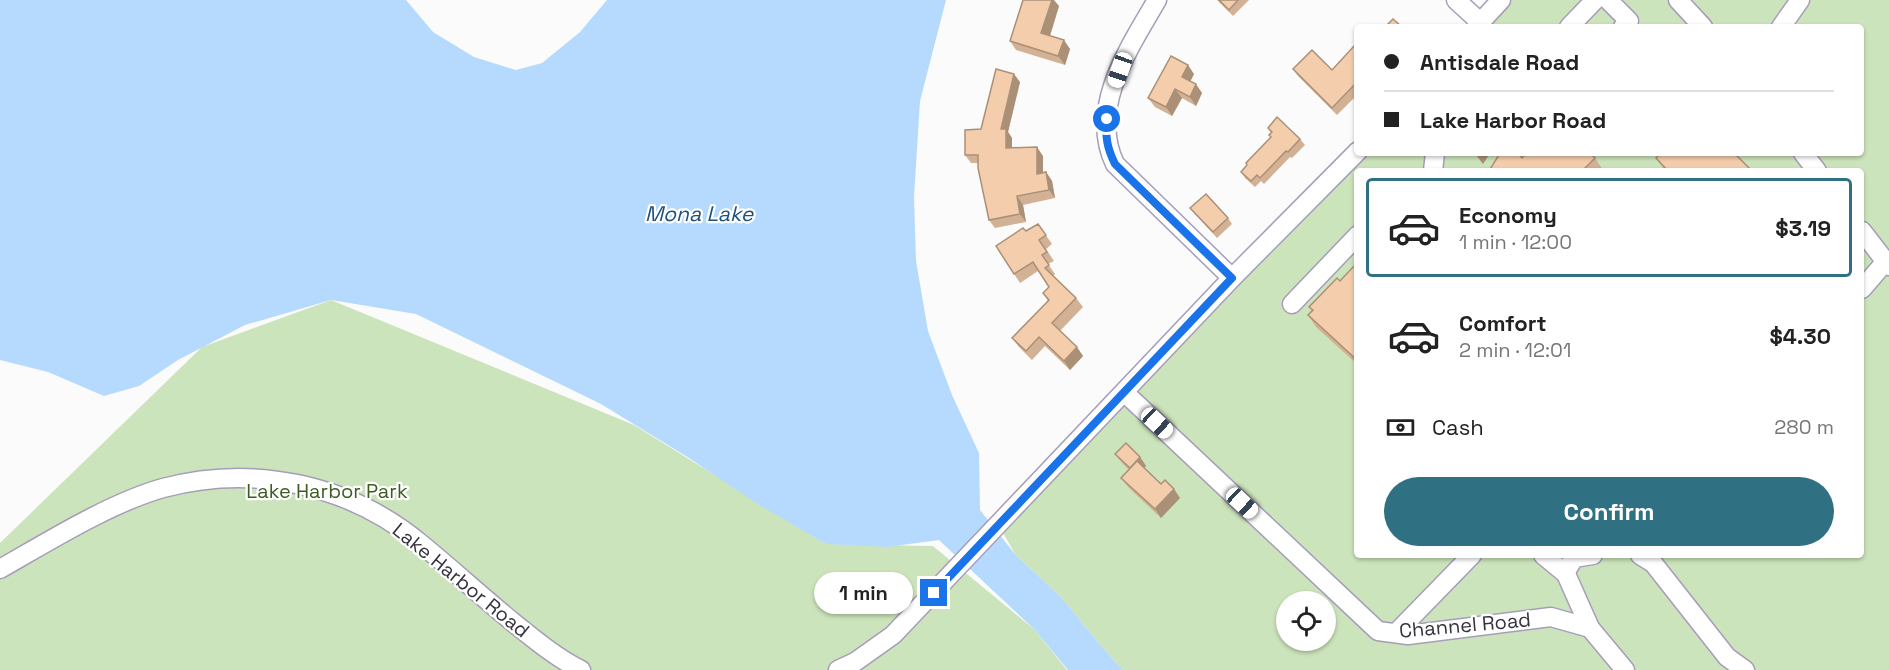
<!DOCTYPE html>
<html lang="en">
<head>
<meta charset="utf-8">
<style>
  body { margin:0; font-family:"Space Grotesk",sans-serif; background:#f6f6f6; color:#222; height:100vh; display:flex; flex-direction:column; font-size:22px; white-space:nowrap }
  * { box-sizing:border-box; margin:0 }
  p { font-size:20px; color:#767676 }
  .icon { flex:none; width:33px; height:33px; fill:none; stroke:currentColor; stroke-width:2; stroke-linecap:round; stroke-linejoin:round }
  .map { position:relative; flex:1; overflow:hidden }
  .side { position:absolute; left:1354px; top:168px; width:510px; height:390px; display:flex; flex-direction:column; background:#fff; border-radius:6px; box-shadow:0 2px 4px #0004 }
  .side>* { flex:none }
  .banner { position:absolute; left:1354px; top:24px; width:510px; height:132px; border-radius:6px; box-shadow:0 2px 4px #0004; display:grid; align-content:center; height:132px; padding:0 30px; background:#fff }
  .fabs { position:absolute; left:1276px; top:591px; display:grid; gap:12px }
  .fabs a { display:grid; place-items:center; width:60px; height:60px; border-radius:50%; background:#fff; box-shadow:0 2px 4px #0004; font-size:30px }
  .end { position:absolute; width:27px; height:27px; margin:-14px; border:8px solid #1a73e8; background:#fff; box-shadow:0 0 0 3px #fff }
  .from { border-radius:50% }
  .bubble { position:absolute; height:42px; border-radius:21px; background:#fff; box-shadow:0 2px 4px #0004; font-size:20px; font-weight:800; line-height:42px; text-align:center }
  .car { position:absolute; width:18px; height:36px; margin:-18px -9px; border-radius:8px; box-shadow:0 0 4px 2px #0007; background:linear-gradient(#fff 24%,#345 0 40%,#fff 0 76%,#345 0 86%,#fff 0) }
  .banner b { display:flex; align-items:center; gap:21px; height:57px; font-size:22px }
  .banner b+b { border-top:2px solid #e0e0e0 }
  .banner i { width:15px; height:15px; background:#222 }
  ul { padding:10px 0 0; list-style:none }
  li { display:flex; align-items:center; gap:18px; height:99px; margin:0 12px 9px; padding:0 18px; border:3px solid transparent; border-radius:6px }
  li div { flex:1 }
  li b { display:block; font-size:22px }
  li em { font-style:normal; font-weight:800 }
  li.current { border-color:#2f7183 }
  li>.icon { width:54px; height:54px; stroke-width:1.5 }
  .pay { display:flex; align-items:center; gap:15px; height:66px; padding:0 30px; font-size:22px }
  .pay p { margin-inline-start:auto }
  .button { display:flex; gap:12px; margin-top:auto; padding:12px 30px }
  .button a { flex:1; height:69px; border-radius:36px; background:#2f7183; color:#fff; font-size:24px; font-weight:800; line-height:69px; text-align:center }
  .map>svg:first-child { display:block }
  .green { fill:#cce4bb; fill-rule:evenodd }
  .water { fill:#b5dafe }
  .lines { fill:none; stroke-linecap:round; stroke-linejoin:round }
  .minor-casing { stroke:#a69dba; stroke-width:21 }
  .minor { stroke:#fff; stroke-width:18 }
  .wall { fill:#d2b194 }
  .shaded-wall { fill:#ab9078 }
  .building { fill:#f4ceac; stroke:#ab9078; stroke-width:1.5 }
  .route { stroke:#1a73e8; stroke-width:8 }
  .labels { text-anchor:middle; stroke-width:4.5; stroke-linejoin:round; paint-order:stroke }
  .park-label { font-size:20px; fill:#3d5c22; stroke:#fff }
  .street-label { font-size:20px; fill:#36323e; stroke:#fff }
  .water-label { font-size:21px; font-style:italic; fill:#1c517e; stroke:#fff }
</style>
</head>
<body>
<div class="map">
<svg width="1889" height="670" viewBox="0 0 1889 670">
  <rect width="100%" height="100%" fill="#fbfbfb"/>
  <!-- green -->
  <g class="green">
    <path d="M1501,0H1889V670H1123L1103,648L1061,597L1015,554L998,524L1358,153H1862V27H1476ZM1358,171H1862V555H1358ZM1287,602H1326V640H1287Z"/>
    <polygon points="331,300 634,425 826,544 933,546 1035,630 1067,670 0,670 0,543 202,347"/>
  </g>
  <!-- water -->
  <polygon class="water" points="0,0 406,0 433,32 474,57 516,70 542,63 580,32 607,0 946,0 920,101 914,197 916,261 928,331 952,395 979,453 980,510 1015,554 1061,597 1103,648 1123,670 1068,670 1035,630 939,540 887,547 826,544 756,503 689,458 601,404 416,314 331,300 245,325 178,360 139,386 104,396 48,372 0,360"/>
  <g class="lines">
    <!-- minor casing -->
    <g class="minor-casing">
      <g id="minor">
        <path d="M1157,0C1129,48 1088,108 1115,164L1232,278"/>
        <polyline points="1456,0 1480,22"/>
        <polyline points="1608,0 1629,21 1623,27"/>
        <polyline points="1678,0 1703,27"/>
        <polyline points="1476,27 1501,0"/>
        <polyline points="1569,27 1595,0"/>
        <polyline points="1781,27 1800,0"/>
        <polyline points="1803,153 1817,171"/>
        <polyline points="1433,171 1435,153"/>
        <polyline points="1862,231 1889,266"/>
        <polyline points="1862,289 1885,262"/>
        <polyline points="1292,304 1358,235"/>
        <polyline points="1125,393 1378,631 1408,635 1551,617 1590,628 1625,670"/>
        <polyline points="1543,555 1566,574 1590,628"/>
        <polyline points="1640,555 1653,563 1727,657 1745,670"/>
        <path d="M0,569C49,541 110,503 163,488C254,464 348,484 420,543C452,569 482,597 514,623C535,640 557,658 581,670"/>
        <polyline points="1565,573 1574,558 1593,555"/>
        <polyline points="1396,633 1472,555"/>
        <polyline points="838,670 855,662 893,635 1232,278 1358,151"/>
      </g>
    </g>
    <!-- minor -->
    <use href="#minor" class="minor"/>
  </g>
  <!-- wall -->
  <g class="wall">
    <polygon points="1217,0 1249,0 1233,16"/>
    <polygon points="1059,6 1050,36 1070,49 1065,65 1016,50 1010,41"/>
    <polygon points="1358,48 1358,94 1337,115 1298,76 1293,69 1332,70"/>
    <polygon points="1194,74 1190,81 1202,93 1196,106 1182,98 1172,116 1155,107 1148,98"/>
    <polygon points="1020,82 1008,132 1012,138 1012,148 1043,156 1043,173 1046,172 1052,181 1055,198 1023,205 1026,222 995,228 989,220 978,163 971,163 965,155 981,129"/>
    <polygon points="1268,128 1300,139 1305,145 1292,158 1290,157 1264,184 1261,181 1255,187 1245,178 1241,172 1271,137 1271,133"/>
    <polygon points="1474,153 1490,153 1483,164"/>
    <polygon points="1507,154 1522,158 1595,158 1603,170 1602,171 1489,171"/>
    <polygon points="1656,158 1752,171 1665,171"/>
    <polygon points="1190,208 1228,218 1232,224 1217,238 1195,214"/>
    <polygon points="1038,224 1052,244 1046,249 1054,261 1048,264 1055,274 1053,276 1076,298 1083,307 1060,331 1083,356 1070,370 1045,346 1032,360 1019,347 1012,338 1048,301 1043,293 1049,287 1038,271 1020,283 996,246 1026,231"/>
    <polygon points="1358,268 1358,365 1316,327 1308,315 1312,311 1309,307"/>
    <polygon points="1115,454 1140,457 1146,466 1144,468 1161,484 1180,498 1161,518 1128,487 1121,478 1129,470 1122,463"/>
  </g>
  <!-- shaded-wall -->
  <g class="shaded-wall">
    <polygon points="1052,0 1054,0 1059,6 1048,42 1041,33"/>
    <polygon points="1064,40 1070,49 1065,65 1058,56"/>
    <polygon points="1188,65 1194,74 1188,86 1182,77"/>
    <polygon points="1014,74 1020,82 1008,132 1012,138 1012,156 1006,148 1001,129"/>
    <polygon points="1196,84 1202,93 1196,106 1190,97"/>
    <polygon points="1175,89 1182,98 1172,116 1166,107"/>
    <polygon points="1037,147 1043,156 1043,182 1037,174"/>
    <polygon points="1475,153 1490,153 1483,164"/>
    <polygon points="1046,172 1052,181 1055,198 1049,190"/>
    <polygon points="1017,196 1023,205 1026,222 1020,214"/>
    <polygon points="1077,347 1083,356 1070,370 1064,361"/>
    <polygon points="1140,457 1146,466 1136,477 1130,468"/>
    <polygon points="1174,489 1180,498 1161,518 1155,509"/>
  </g>
  <!-- building -->
  <g class="building">
    <polygon points="1023,0 1052,0 1041,33 1064,40 1058,56 1010,41"/>
    <polygon points="1219,0 1238,0 1229,10"/>
    <polygon points="1393,19 1402,27 1385,27"/>
    <polygon points="1355,45 1358,48 1358,81 1332,108 1293,69 1312,50 1332,70"/>
    <polygon points="1171,56 1188,65 1182,77 1196,84 1190,97 1175,89 1166,107 1148,98"/>
    <polygon points="996,69 1014,74 1001,129 1006,129 1006,148 1037,147 1037,174 1046,172 1049,190 1017,196 1020,214 989,220 978,168 978,155 965,155 965,130 981,129"/>
    <polygon points="1277,117 1300,139 1288,152 1286,151 1260,178 1257,175 1251,181 1241,172 1247,165 1246,163 1271,137 1269,135 1272,132 1268,128"/>
    <polygon points="1500,153 1506,153 1507,154 1508,153 1518,153 1522,158 1527,153 1590,153 1595,158 1582,171 1489,171"/>
    <polygon points="1661,153 1734,153 1752,171 1668,171 1656,158"/>
    <polygon points="1206,194 1228,218 1213,232 1190,208"/>
    <polygon points="1038,224 1046,235 1039,240 1047,252 1042,255 1049,265 1045,268 1076,298 1052,323 1077,347 1064,361 1039,337 1026,351 1012,338 1049,300 1043,293 1049,287 1033,262 1014,274 996,246 1023,228 1026,231"/>
    <polygon points="1355,265 1358,268 1358,361 1308,315 1313,310 1309,307 1337,278 1340,281"/>
    <polygon points="1126,443 1140,457 1130,468 1115,454"/>
    <polygon points="1137,461 1161,484 1165,480 1174,489 1155,509 1121,478"/>
  </g>
  <g class="lines">
    <!-- route -->
    <path class="route" d="M934,593L1232,278L1115,164C1107,148 1105,136 1107,119"/>
  </g>
  <g class="labels">
    <!-- park labels -->
    <g class="park-label">
      <text x="327" y="498">Lake Harbor Park</text>
    </g>
    <!-- street labels -->
    <g class="street-label">
      <text transform="translate(461 580) rotate(39)" y="7">Lake Harbor Road</text>
      <text transform="translate(1465 625) rotate(-5)" y="7">Channel Road</text>
    </g>
    <!-- water labels -->
    <g class="water-label">
      <text x="699" y="221">Mona Lake</text>
    </g>
  </g>
</svg>
<div class="fabs">
<a><svg class="icon" aria-label="locate" viewBox="0 0 24 24"><circle cx="12" cy="12" r="6"/><path d="M12 2v4M12 18v4M2 12h4M18 12h4"/></svg></a>
</div>
<i class="end from" style="left:1107px;top:119px"></i>
<i class="end" style="left:934px;top:593px"></i>
<div class="bubble" style="left:814px;top:572px;width:99px">1 min</div>
<i class="car" style="left:1120px;top:70px;rotate:199deg"></i>
<i class="car" style="left:1157px;top:423px;rotate:133deg"></i>
<i class="car" style="left:1242px;top:503px;rotate:133deg"></i>
<div class="banner">
<b><i class="from"></i>Antisdale Road</b>
<b><i></i>Lake Harbor Road</b>
</div>
<section class="side">
<ul>
<li class="current"><svg class="icon" aria-label="car" viewBox="0 0 24 24"><path d="M5 17H2v-5l4-1 3-4h7l3 4 3 1v5h-3M9 17h6M6 11h13"/><circle cx="7" cy="17" r="2"/><circle cx="17" cy="17" r="2"/></svg><div><b>Economy</b><p>1 min · 12:00</p></div><em>$3.19</em></li>
<li><svg class="icon" aria-label="car" viewBox="0 0 24 24"><path d="M5 17H2v-5l4-1 3-4h7l3 4 3 1v5h-3M9 17h6M6 11h13"/><circle cx="7" cy="17" r="2"/><circle cx="17" cy="17" r="2"/></svg><div><b>Comfort</b><p>2 min · 12:01</p></div><em>$4.30</em></li>
</ul>
<div class="pay"><svg class="icon" aria-label="cash" viewBox="0 0 24 24"><path d="M3 7h18v10H3z"/><circle cx="12" cy="12" r="2"/></svg>Cash<p>280 m</p></div>
<div class="button"><a>Confirm</a></div>
</section>
</div>
</body>
</html>
